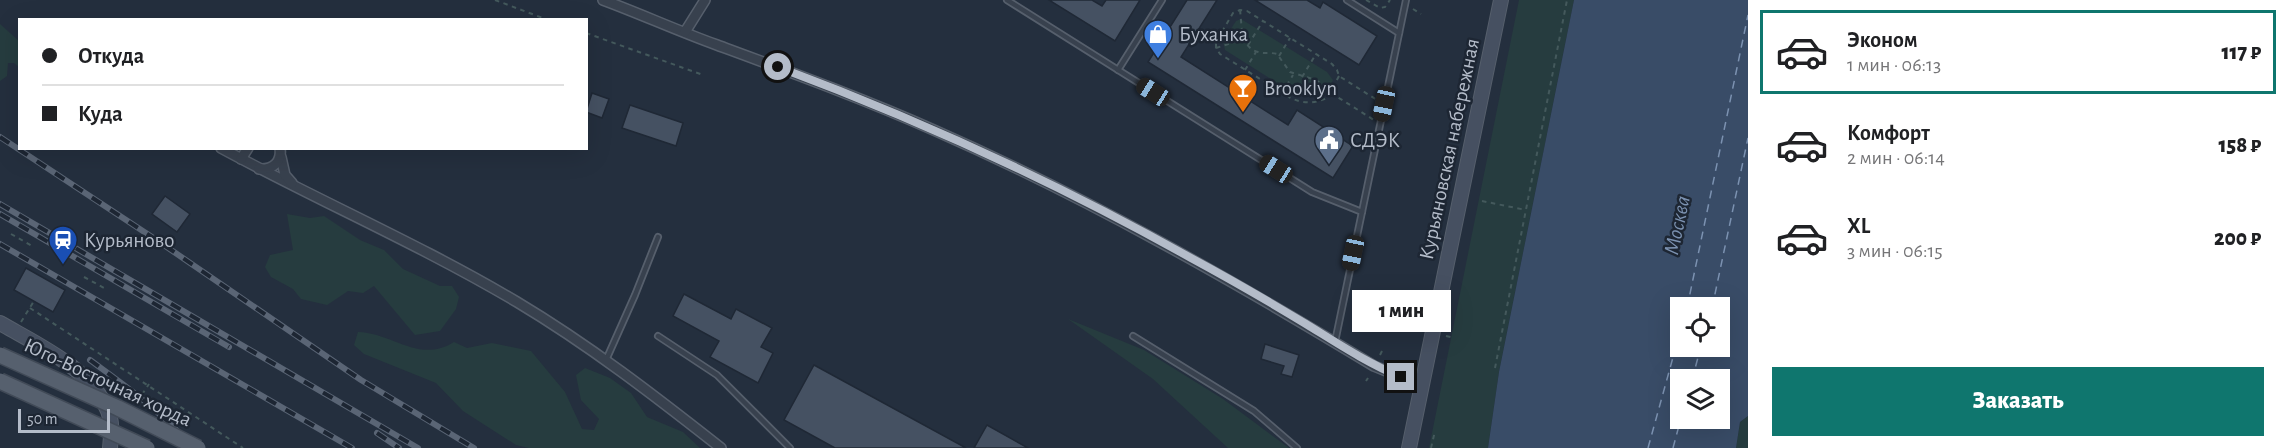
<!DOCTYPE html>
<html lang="ru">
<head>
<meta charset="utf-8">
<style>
  body { margin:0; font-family:"Alegreya Sans",sans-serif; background:#f6f6f6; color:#202124; height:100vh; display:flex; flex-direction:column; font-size:22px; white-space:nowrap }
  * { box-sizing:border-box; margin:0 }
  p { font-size:20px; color:#757577 }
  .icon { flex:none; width:33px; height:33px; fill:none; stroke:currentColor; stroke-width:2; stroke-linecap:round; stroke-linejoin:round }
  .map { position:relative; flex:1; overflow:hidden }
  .details { display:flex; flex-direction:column; background:#fff; width:540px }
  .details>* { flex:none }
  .guide { position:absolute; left:18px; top:18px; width:570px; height:132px; border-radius:0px; box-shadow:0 6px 24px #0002; display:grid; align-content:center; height:132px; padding:0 24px; background:#fff }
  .buttons { position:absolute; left:1670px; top:297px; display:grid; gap:12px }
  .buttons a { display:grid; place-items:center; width:60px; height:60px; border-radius:0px; background:#fff; box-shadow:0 6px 24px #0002; font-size:30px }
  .scale { position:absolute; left:18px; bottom:15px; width:92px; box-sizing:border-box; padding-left:6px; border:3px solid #b4bcc9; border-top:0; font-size:16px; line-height:21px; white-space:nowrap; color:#b4bcc9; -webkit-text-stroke:4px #1d2633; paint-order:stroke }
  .end { position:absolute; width:27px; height:27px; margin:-14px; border:8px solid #b4bcc9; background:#111; box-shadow:0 0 0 3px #111 }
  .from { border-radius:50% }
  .bubble { position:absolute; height:42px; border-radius:0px; background:#fff; box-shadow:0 6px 24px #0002; font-size:20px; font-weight:800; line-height:42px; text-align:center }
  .car { position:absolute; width:18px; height:36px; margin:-18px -9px; border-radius:8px; box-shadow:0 0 4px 2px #0007; background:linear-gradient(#222 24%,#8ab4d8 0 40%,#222 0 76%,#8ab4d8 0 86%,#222 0) }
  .guide b { display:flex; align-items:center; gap:21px; height:57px; font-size:22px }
  .guide b+b { border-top:2px solid #e0e0e0 }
  .guide i { width:15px; height:15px; background:#202124 }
  ul { padding:10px 0 0; list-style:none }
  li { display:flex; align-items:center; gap:18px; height:84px; margin:0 12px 9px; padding:0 12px; border:3px solid transparent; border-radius:0px }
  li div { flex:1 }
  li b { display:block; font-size:22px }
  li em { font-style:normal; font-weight:800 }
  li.active { border-color:#0f766e }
  li>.icon { width:54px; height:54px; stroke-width:1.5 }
  .primary-button { display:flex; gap:12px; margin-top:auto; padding:12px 24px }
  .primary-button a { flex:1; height:69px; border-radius:0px; background:#0f766e; color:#fff; font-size:24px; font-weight:800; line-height:69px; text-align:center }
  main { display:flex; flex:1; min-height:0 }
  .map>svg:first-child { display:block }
  .green { fill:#263c3f }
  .water { fill:#394c67; fill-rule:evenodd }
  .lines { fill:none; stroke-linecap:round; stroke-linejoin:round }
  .ferry { stroke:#7c92b1; stroke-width:1.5; stroke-dasharray:8 6; stroke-linecap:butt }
  .building { fill:#455162; stroke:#1f2835; stroke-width:1.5 }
  .lane-casing { stroke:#565f6c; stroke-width:8 }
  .street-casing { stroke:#565f6c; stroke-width:12 }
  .secondary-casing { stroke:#565f6c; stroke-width:16 }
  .path { stroke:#44595c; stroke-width:2; stroke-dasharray:4.5 4.5; stroke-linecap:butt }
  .lane { stroke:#38414e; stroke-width:4.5 }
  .street { stroke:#38414e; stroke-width:9 }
  .secondary { stroke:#465061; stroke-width:14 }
  .rail-casing { stroke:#5a6575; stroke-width:6 }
  .rail { stroke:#1d2633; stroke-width:4; stroke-dasharray:11; stroke-linecap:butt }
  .primary-bridge-casing { stroke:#414a57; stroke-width:18; stroke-linecap:butt }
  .primary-bridge { stroke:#56606e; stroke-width:15 }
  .route { stroke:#b4bcc9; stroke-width:8 }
  .labels { text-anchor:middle; stroke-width:5; stroke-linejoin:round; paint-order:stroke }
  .poi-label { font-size:21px; fill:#b4bcc9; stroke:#1d2633; text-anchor:start }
  .street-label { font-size:21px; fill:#b4bcc9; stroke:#1d2633 }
  .water-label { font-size:22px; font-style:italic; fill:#7c92b1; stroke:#1d2633 }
</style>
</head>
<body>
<main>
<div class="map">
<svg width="1748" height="448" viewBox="0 0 1748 448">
  <rect width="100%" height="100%" fill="#242f3e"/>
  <!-- green -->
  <g class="green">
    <polygon points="1519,0 1574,0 1499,372 1488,448 1429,448"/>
    <polygon points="1241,19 1327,72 1333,80 1329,90 1321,93 1290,91 1225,50 1223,41 1236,21"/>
    <polygon points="0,24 20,42 19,67 14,63 8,63 7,76 0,81"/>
    <polygon points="287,214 310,218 324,216 360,240 384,250 403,269 440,286 452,286 459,297 456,309 440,331 415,335 374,286 363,293 348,291 327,305 301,299 293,289 271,277 265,267 270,255 293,250"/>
    <polygon points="1068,319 1144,350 1223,399 1289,448 1228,448 1153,379"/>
    <path d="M358,332C393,333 419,364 454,342L467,348L492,343L531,351L565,392L582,429L594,430L599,419L581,400L576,375L585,368L610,378L631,393L647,417L683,432L700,448H529L516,445L463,411L436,383L364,354L354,345Z"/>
    <polygon points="1748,416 1748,448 1736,448 1740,422"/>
  </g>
  <!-- water -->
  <path class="water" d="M1574,0H1748V416L1740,422L1736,448H1488L1499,372ZM1680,308H1719V346H1680ZM1680,380H1719V418H1680Z"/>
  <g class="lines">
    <!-- ferry -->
    <g class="ferry">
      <polyline points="1687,308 1748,15"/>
      <polyline points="1712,308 1748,138"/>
      <polyline points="1692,380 1701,346"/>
      <polyline points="1648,448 1680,332"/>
      <polyline points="1673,448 1681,418"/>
    </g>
  </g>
  <!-- building -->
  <g class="building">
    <polygon points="1049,0 1092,0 1102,6 1106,0 1140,0 1115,41"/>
    <polygon points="1187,0 1217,0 1181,57 1288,125 1297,110 1353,146 1333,178 1148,62"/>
    <polygon points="1255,0 1307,0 1320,8 1323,2 1377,36 1359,65"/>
    <polygon points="592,93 609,99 602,118 586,112"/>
    <polygon points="630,105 683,123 676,146 622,128"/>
    <polygon points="165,196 190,214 177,232 152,214"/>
    <polygon points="26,268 65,290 53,312 14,290"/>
    <polygon points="684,294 731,319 736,309 772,328 761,347 773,353 758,383 710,357 719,341 673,316"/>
    <polygon points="1265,344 1299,355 1292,377 1281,374 1284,366 1261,359"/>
    <polygon points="814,365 966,448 835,448 784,420"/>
    <polygon points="987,425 1028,448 974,448"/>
  </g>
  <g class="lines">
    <!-- lane casing -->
    <g class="lane-casing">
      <g id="lane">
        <polyline points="1007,0 1312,192 1362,212"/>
        <polyline points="1347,0 1399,33"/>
        <polyline points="1118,70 1162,0"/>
        <polyline points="658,336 717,375 790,448"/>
        <polyline points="1133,336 1254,411 1297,448"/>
        <polyline points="1335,342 1406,0"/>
        <polyline points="606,360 635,295 658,237"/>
      </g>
    </g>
    <!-- street casing -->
    <g class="street-casing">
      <g id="street">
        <path d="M603,0C641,14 678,31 717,45C790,72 864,99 936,131C1088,198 1232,280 1374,366L1401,377L1422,383"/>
        <polyline points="685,32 705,0"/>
        <path d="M221,148C319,201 421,245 517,302C589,345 655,396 721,448"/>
        <polyline points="281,157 285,175 292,183"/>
        <polyline points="241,159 248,148"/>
        <path d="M259,169C273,170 282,162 280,148"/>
      </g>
    </g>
    <!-- secondary casing -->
    <g class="secondary-casing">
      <g id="secondary">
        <path d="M0,323C38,345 90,368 108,411C113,423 111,436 110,448"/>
        <polyline points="1409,448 1501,0"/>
      </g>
    </g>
    <!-- path -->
    <g class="path">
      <polyline points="495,0 548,20"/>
      <polyline points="1366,0 1380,8 1385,7 1390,0"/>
      <polyline points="1413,9 1421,14"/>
      <path d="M1240,10C1242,25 1240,47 1258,52C1264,54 1270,52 1277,54L1290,72L1316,80L1332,91"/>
      <polyline points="586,33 703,75"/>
      <polyline points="1248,45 1263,21"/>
      <polyline points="1216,48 1244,39"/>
      <polyline points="1279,56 1290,38"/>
      <polyline points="1245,70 1256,52"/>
      <path d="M1339,76L1327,98C1314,104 1302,104 1289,97L1220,54L1216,48V42L1233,13L1240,10L1247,11L1332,64L1337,70L1339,76L1377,100"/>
      <polyline points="1302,77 1316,54"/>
      <polyline points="1282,93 1293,75"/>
      <polyline points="1331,93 1374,120"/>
      <polyline points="1482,201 1526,210"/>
      <polyline points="11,234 32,246"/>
      <polyline points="84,277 106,289"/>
      <polyline points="30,308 243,448"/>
      <polyline points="21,322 34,301"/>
      <polyline points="1412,329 1420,331"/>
      <polyline points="1446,336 1454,338"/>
      <polyline points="1380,355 1382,351"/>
      <polyline points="1495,368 1567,0"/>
      <polyline points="1366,381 1368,378"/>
      <polyline points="137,402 149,384"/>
      <polyline points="1431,448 1435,431"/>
    </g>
    <!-- lane -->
    <use href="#lane" class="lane"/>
    <!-- street -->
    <use href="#street" class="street"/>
    <!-- secondary -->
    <use href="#secondary" class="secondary"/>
    <!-- rail casing -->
    <g class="rail-casing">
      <g id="rail">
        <polyline points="0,137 158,241 361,380 474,448"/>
        <polyline points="0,204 418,448"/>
        <polyline points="0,214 229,347"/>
        <polyline points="0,244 352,448"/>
        <path d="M90,360C121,383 169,416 191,448"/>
        <polyline points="377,433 399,448"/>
      </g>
    </g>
    <!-- rail -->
    <use href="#rail" class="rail"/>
    <!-- primary-bridge casing -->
    <g class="primary-bridge-casing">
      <g id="primary-bridge">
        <polyline points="0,355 118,408 198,448"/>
        <polyline points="0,381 147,448"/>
      </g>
    </g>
    <!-- primary-bridge -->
    <use href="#primary-bridge" class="primary-bridge"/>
  </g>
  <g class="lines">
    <!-- route -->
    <path class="route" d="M778,67C920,120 1059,184 1191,258C1230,279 1268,301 1306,324C1337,343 1367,363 1401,377"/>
  </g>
  <!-- icons -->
  <defs>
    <g id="shop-pin" transform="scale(1.5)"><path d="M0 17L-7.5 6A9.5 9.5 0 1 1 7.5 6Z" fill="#3f7fe0" stroke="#1d2633"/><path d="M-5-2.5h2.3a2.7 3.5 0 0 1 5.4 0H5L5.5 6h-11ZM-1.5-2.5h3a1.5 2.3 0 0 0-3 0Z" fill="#fff"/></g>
    <g id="bar-pin" transform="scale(1.5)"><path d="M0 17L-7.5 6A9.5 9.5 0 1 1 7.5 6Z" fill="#e8710a" stroke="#1d2633"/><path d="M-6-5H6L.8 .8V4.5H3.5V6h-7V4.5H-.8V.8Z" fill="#fff"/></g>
    <g id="civic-pin" transform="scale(1.5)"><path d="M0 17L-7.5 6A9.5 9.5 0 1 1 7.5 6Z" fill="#5c6f8a" stroke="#1d2633"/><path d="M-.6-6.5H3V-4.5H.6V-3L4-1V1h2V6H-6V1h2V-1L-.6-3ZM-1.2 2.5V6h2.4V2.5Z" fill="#fff"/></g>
    <g id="station-pin" transform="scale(1.5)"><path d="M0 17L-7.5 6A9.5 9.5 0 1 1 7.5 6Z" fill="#1a4fb4" stroke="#1d2633"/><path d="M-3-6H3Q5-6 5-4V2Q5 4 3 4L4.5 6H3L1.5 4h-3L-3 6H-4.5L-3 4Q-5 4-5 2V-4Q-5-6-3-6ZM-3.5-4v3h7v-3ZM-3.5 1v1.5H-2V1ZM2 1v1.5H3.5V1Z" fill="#fff"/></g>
  </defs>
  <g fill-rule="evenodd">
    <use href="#shop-pin" x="1158" y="34"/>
    <use href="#bar-pin" x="1243" y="88"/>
    <use href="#civic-pin" x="1329" y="140"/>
    <use href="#station-pin" x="63" y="240"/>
  </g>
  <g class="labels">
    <!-- poi labels -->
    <g class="poi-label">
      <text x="1179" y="41">Буханка</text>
      <text x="1264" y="95">Brooklyn</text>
      <text x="1350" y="147">СДЭК</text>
      <text x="84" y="247">Курьяново</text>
    </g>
    <!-- street labels -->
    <g class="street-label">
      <text transform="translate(1449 149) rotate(-78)" y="7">Курьяновская набережная</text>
      <text transform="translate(108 382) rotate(25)" y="7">Юго-Восточная хорда</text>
    </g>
    <!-- water labels -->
    <g class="water-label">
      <text transform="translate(1676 225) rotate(-78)" y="8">Москва</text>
    </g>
  </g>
</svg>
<div class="buttons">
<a><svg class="icon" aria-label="locate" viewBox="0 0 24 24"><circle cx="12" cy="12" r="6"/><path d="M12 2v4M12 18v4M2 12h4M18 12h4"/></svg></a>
<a><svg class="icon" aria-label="layers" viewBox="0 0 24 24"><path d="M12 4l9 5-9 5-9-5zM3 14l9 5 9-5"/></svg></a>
</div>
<div class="scale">50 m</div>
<i class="end from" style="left:778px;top:67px"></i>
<i class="end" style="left:1401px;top:377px"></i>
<div class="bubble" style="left:1352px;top:290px;width:99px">1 мин</div>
<i class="car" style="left:1153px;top:92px;rotate:302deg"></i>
<i class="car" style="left:1384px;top:104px;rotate:192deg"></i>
<i class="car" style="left:1276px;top:169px;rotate:302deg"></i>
<i class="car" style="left:1353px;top:253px;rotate:192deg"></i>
<div class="guide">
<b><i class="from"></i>Откуда</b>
<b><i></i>Куда</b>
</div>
</div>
<section class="details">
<ul>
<li class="active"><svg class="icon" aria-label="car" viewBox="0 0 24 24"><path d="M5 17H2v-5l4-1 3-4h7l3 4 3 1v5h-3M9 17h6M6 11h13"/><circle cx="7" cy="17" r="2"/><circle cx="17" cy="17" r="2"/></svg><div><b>Эконом</b><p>1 мин · 06:13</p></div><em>117 ₽</em></li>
<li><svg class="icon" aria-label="car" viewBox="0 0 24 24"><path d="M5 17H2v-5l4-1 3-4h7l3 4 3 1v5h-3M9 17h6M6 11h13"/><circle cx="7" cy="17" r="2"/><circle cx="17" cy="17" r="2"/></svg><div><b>Комфорт</b><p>2 мин · 06:14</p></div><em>158 ₽</em></li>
<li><svg class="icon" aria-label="car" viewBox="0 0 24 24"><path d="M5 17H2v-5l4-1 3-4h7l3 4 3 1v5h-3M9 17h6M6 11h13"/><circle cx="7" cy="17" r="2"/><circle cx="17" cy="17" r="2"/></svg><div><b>XL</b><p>3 мин · 06:15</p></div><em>200 ₽</em></li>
</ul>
<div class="primary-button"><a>Заказать</a></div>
</section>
</main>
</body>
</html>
